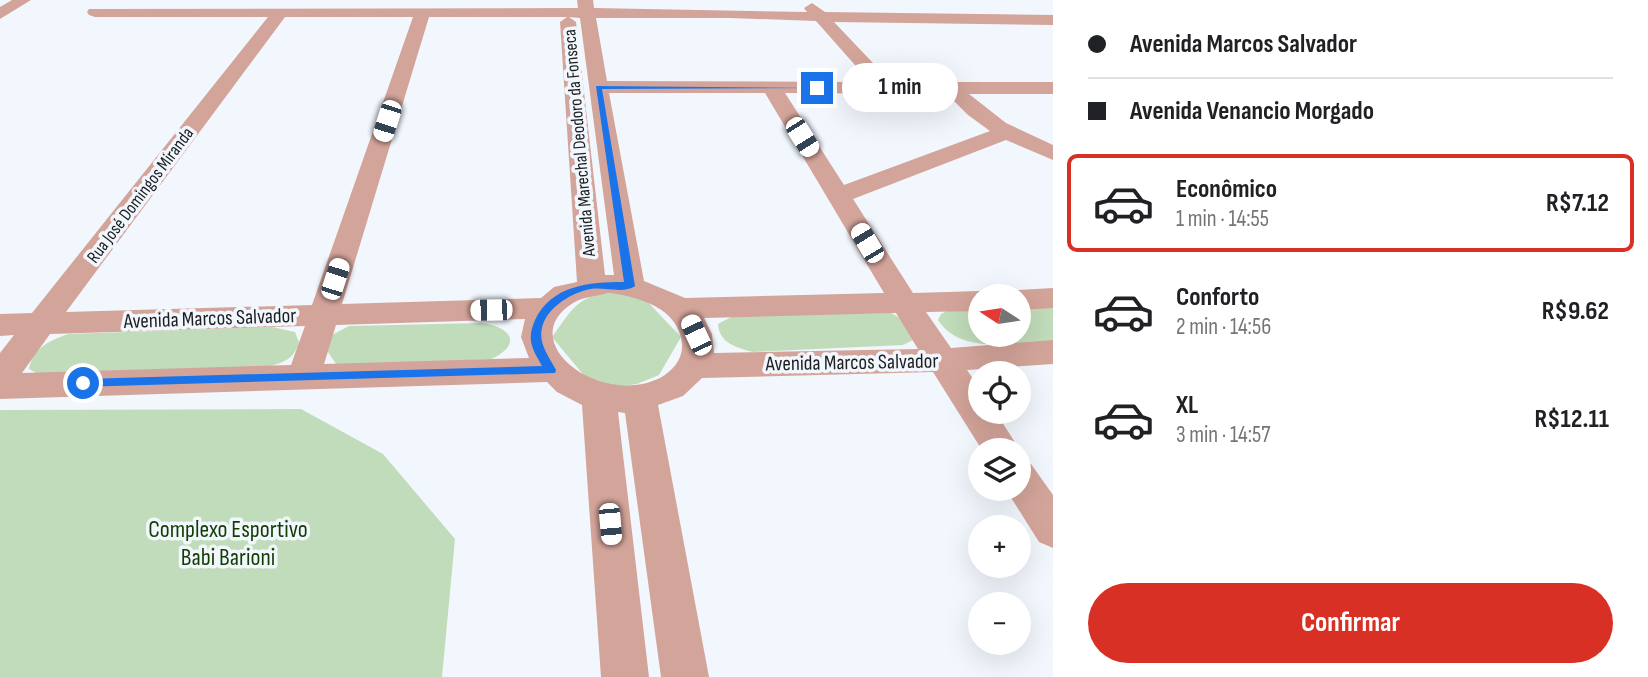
<!DOCTYPE html>
<html lang="pt">
<head>
<meta charset="utf-8">
<style>
  body { margin:0; font-family:"Sofia Sans Condensed",sans-serif; background:#f6f6f6; color:#202124; height:100vh; display:flex; flex-direction:column; font-size:26px; white-space:nowrap }
  * { box-sizing:border-box; margin:0 }
  p { font-size:23px; color:#757577 }
  .icon { flex:none; width:38px; height:38px; fill:none; stroke:currentColor; stroke-width:2; stroke-linecap:round; stroke-linejoin:round }
  .map { position:relative; flex:1; overflow:hidden }
  .sheet { display:flex; flex-direction:column; background:#fff; width:595px }
  .sheet>* { flex:none }
  .banner { display:grid; align-content:center; height:154px; padding:0 35px; background:#fff }
  .needle { width:46px; rotate:282deg }
  .fabs { position:absolute; left:968px; top:284px; display:grid; gap:14px }
  .fabs a { display:grid; place-items:center; width:63px; height:63px; border-radius:50%; background:#fff; box-shadow:0 7px 28px #0002; font-size:35px }
  .end { position:absolute; width:32px; height:32px; margin:-16px; border:9px solid #1a73e8; background:#fff; box-shadow:0 0 0 4px #fff }
  .from { border-radius:50% }
  .bubble { position:absolute; height:49px; border-radius:24px; background:#fff; box-shadow:0 7px 28px #0002; font-size:23px; font-weight:700; line-height:49px; text-align:center }
  .car { position:absolute; width:21px; height:42px; margin:-21px -10px; border-radius:9px; box-shadow:0 0 5px 2px #0007; background:linear-gradient(#fff 24%,#345 0 40%,#fff 0 76%,#345 0 86%,#fff 0) }
  .banner b { display:flex; align-items:center; gap:24px; height:66px; font-size:26px }
  .banner b+b { border-top:2px solid #e0e0e0 }
  .banner i { width:18px; height:18px; background:#202124 }
  ul { padding:0; list-style:none }
  li { display:flex; align-items:center; gap:21px; height:98px; margin:0 14px 10px; padding:0 21px; border:4px solid transparent; border-radius:10px }
  li div { flex:1 }
  li b { display:block; font-size:26px }
  li em { font-style:normal; font-weight:700 }
  li.selected { border-color:#d93025 }
  li>.icon { width:63px; height:63px; stroke-width:1.5 }
  .primary-button { display:flex; gap:14px; margin-top:auto; padding:14px 35px }
  .primary-button a { flex:1; height:80px; border-radius:42px; background:#d93025; color:#fff; font-size:28px; font-weight:700; line-height:80px; text-align:center }
  main { display:flex; flex:1; min-height:0 }
  .map>svg:first-child { display:block }
  .green { fill:#c1dcba }
  .lines { fill:none; stroke-linecap:round; stroke-linejoin:round }
  .minor { fill:#d3a49a; fill-rule:evenodd }
  .route { fill:#1a73e8 }
  .labels { text-anchor:middle; stroke-width:7; stroke-linejoin:round; paint-order:stroke }
  .far-street-label { font-size:18px; fill:#1c1e20; stroke:#f2f7fe }
  .street-label { font-size:21px; fill:#1c1e20; stroke:#f2f7fe }
  .near-park-label { font-size:24px; fill:#113d01; stroke:#f2f7fe }
</style>
</head>
<body>
<main>
<div class="map">
<svg width="1053" height="677" viewBox="0 0 1053 677">
  <rect width="100%" height="100%" fill="#f2f7fe"/>
  <!-- green -->
  <g class="green">
    <path d="M612,293L644,298L681,337L659,375L637,384L613,387L586,378L552,337C572,310 576,296 612,293Z"/>
    <path d="M1053,305V341C1017,342 961,356 938,320L941,314L951,309L980,308V334H1018L1019,306Z"/>
    <path d="M891,313L904,320L913,340L903,345L753,352C737,348 719,343 718,324L735,315Z"/>
    <path d="M481,323C510,326 524,344 491,359L358,366L336,364L326,349L332,335L349,326Z"/>
    <path d="M272,327L295,332L299,342C294,364 273,365 255,369L40,375L29,369C33,348 49,341 68,334Z"/>
    <polygon points="301,409 383,454 455,539 442,677 0,677 0,410"/>
  </g>
  <g class="lines">
    <!-- minor -->
    <g class="minor">
      <polygon points="12,0 31,0 0,19 0,7"/>
      <path d="M577,0H593L594,8L807,12L804,8L812,3L825,12L1053,15V25L834,22L891,82H1053V94H969L1006,123L1053,145V160L1006,140L853,199L913,293L980,291L990,294L980,296V311L926,312L951,348L1053,340V364L967,370L980,389V411H995L1020,450L1018,454V450H982L933,372L702,378L683,396L658,405L709,677H661L625,413L618,412L649,677H601L582,405L557,392L547,382L0,399V353L14,335L0,336V314L32,313L268,17H95L89,15L87,12L89,9L578,8ZM285,17H413L312,305L66,312ZM429,17H567L560,22L577,282L554,287L541,298L342,304ZM569,17L580,18L614,275H605L576,22ZM596,18H730L816,21L870,82L607,81ZM609,93H765L884,293L685,298L644,281ZM785,93L947,94L968,115L990,131L844,185ZM609,293C639,297 679,308 682,344C683,359 673,371 660,378C598,408 513,340 573,303C582,297 598,296 609,293ZM896,313L918,349L714,353L712,334L704,318ZM525,319L521,337L529,358L324,364L336,325ZM305,326L291,365L22,373L50,334Z"/>
      <polygon points="1053,288 1053,308 1018,310 1018,296 1006,296 1018,290"/>
      <polygon points="1018,460 1031,464 1053,495 1053,548 1039,542 1005,488 1018,488"/>
    </g>
  </g>
  <!-- route -->
  <path class="route" d="M596,86L821,88L602,89L635,286C624,294 605,287 591,289C567,293 533,316 543,345C546,354 552,362 556,370L555,373L79,387L77,383L83,379L542,366C538,358 532,350 531,341C530,333 532,328 535,320C552,285 589,282 624,282Z"/>
  <g class="labels">
    <!-- far-street labels -->
    <g class="far-street-label">
      <text transform="translate(579 143) rotate(-95)" y="6">Avenida Marechal Deodoro da Fonseca</text>
      <text transform="translate(140 195) rotate(-53)" y="6">Rua José Domingos Miranda</text>
    </g>
    <!-- street labels -->
    <g class="street-label">
      <text transform="translate(210 318) rotate(-2)" y="7">Avenida Marcos Salvador</text>
      <text transform="translate(852 362) rotate(-1)" y="7">Avenida Marcos Salvador</text>
    </g>
    <!-- near-park labels -->
    <g class="near-park-label">
      <text x="228" y="537">Complexo Esportivo<tspan x="228" dy="28">Babi Barioni</tspan></text>
    </g>
  </g>
</svg>
<div class="fabs">
<a><svg class="needle" viewBox="-14 -14 28 28"><path d="M0-13l5 13h-10z" fill="#e53935"/><path d="M0 13l5-13h-10z" fill="#757577"/></svg></a>
<a><svg class="icon" aria-label="locate" viewBox="0 0 24 24"><circle cx="12" cy="12" r="6"/><path d="M12 2v4M12 18v4M2 12h4M18 12h4"/></svg></a>
<a><svg class="icon" aria-label="layers" viewBox="0 0 24 24"><path d="M12 4l9 5-9 5-9-5zM3 14l9 5 9-5"/></svg></a>
<a>+</a>
<a>−</a>
</div>
<i class="end from" style="left:83px;top:383px"></i>
<i class="end" style="left:817px;top:88px"></i>
<div class="bubble" style="left:842px;top:63px;width:116px">1 min</div>
<i class="car" style="left:387px;top:121px;rotate:198deg"></i>
<i class="car" style="left:802px;top:137px;rotate:148deg"></i>
<i class="car" style="left:867px;top:243px;rotate:329deg"></i>
<i class="car" style="left:335px;top:279px;rotate:18deg"></i>
<i class="car" style="left:491px;top:310px;rotate:269deg"></i>
<i class="car" style="left:696px;top:335px;rotate:335deg"></i>
<i class="car" style="left:610px;top:524px;rotate:175deg"></i>
</div>
<section class="sheet">
<div class="banner">
<b><i class="from"></i>Avenida Marcos Salvador</b>
<b><i></i>Avenida Venancio Morgado</b>
</div>
<ul>
<li class="selected"><svg class="icon" aria-label="car" viewBox="0 0 24 24"><path d="M5 17H2v-5l4-1 3-4h7l3 4 3 1v5h-3M9 17h6M6 11h13"/><circle cx="7" cy="17" r="2"/><circle cx="17" cy="17" r="2"/></svg><div><b>Econômico</b><p>1 min · 14:55</p></div><em>R$7.12</em></li>
<li><svg class="icon" aria-label="car" viewBox="0 0 24 24"><path d="M5 17H2v-5l4-1 3-4h7l3 4 3 1v5h-3M9 17h6M6 11h13"/><circle cx="7" cy="17" r="2"/><circle cx="17" cy="17" r="2"/></svg><div><b>Conforto</b><p>2 min · 14:56</p></div><em>R$9.62</em></li>
<li><svg class="icon" aria-label="car" viewBox="0 0 24 24"><path d="M5 17H2v-5l4-1 3-4h7l3 4 3 1v5h-3M9 17h6M6 11h13"/><circle cx="7" cy="17" r="2"/><circle cx="17" cy="17" r="2"/></svg><div><b>XL</b><p>3 min · 14:57</p></div><em>R$12.11</em></li>
</ul>
<div class="primary-button"><a>Confirmar</a></div>
</section>
</main>
</body>
</html>
